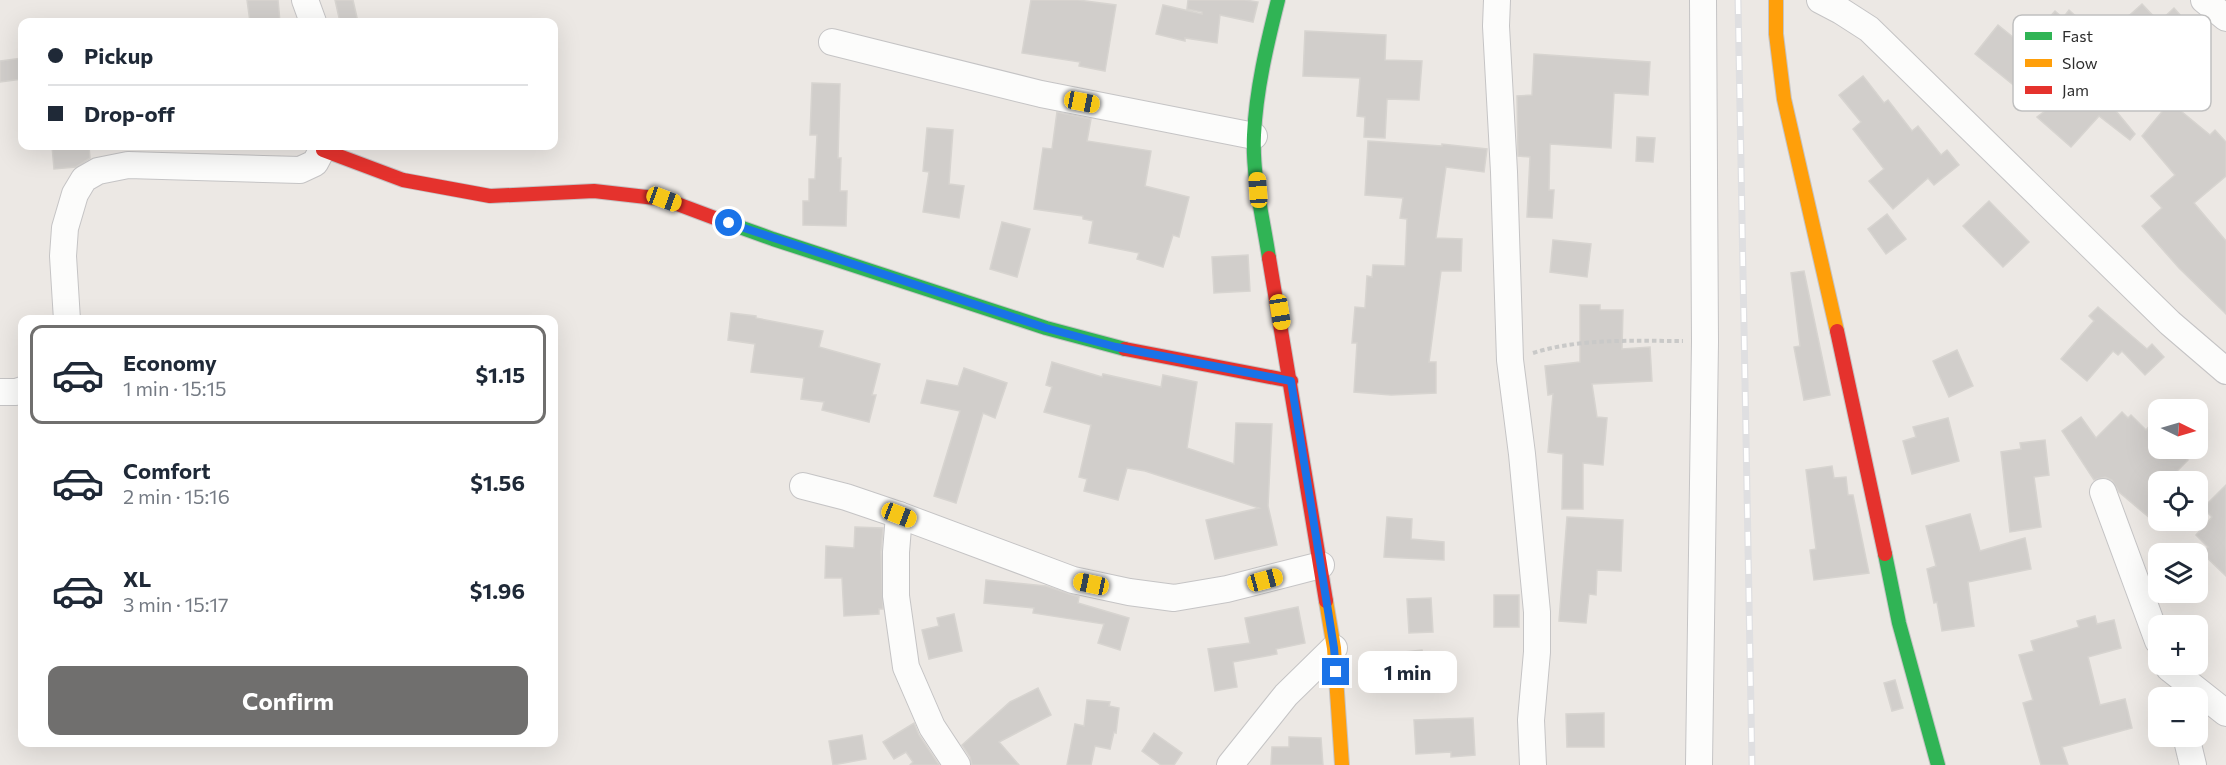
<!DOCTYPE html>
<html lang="en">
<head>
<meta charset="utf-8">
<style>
  body { margin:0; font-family:Commissioner,sans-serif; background:#f6f6f7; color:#1f2937; height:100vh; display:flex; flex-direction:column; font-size:22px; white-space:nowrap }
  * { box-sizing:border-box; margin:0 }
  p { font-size:20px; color:#747a83 }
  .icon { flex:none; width:33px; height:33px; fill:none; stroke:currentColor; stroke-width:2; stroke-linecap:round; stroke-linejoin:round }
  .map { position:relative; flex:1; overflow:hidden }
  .drawer { position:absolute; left:18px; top:315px; width:540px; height:432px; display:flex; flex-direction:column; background:#fff; border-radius:12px; box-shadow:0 6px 24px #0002 }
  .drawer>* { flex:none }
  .top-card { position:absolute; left:18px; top:18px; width:540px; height:132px; border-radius:12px; box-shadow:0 6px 24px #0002; display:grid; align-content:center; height:132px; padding:0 30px; background:#fff }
  .needle { width:39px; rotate:95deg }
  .buttons { position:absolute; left:2148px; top:399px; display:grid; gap:12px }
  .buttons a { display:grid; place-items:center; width:60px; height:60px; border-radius:12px; background:#fff; box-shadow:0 6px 24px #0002; font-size:30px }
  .end { position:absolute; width:27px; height:27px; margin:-14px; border:8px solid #1a73e8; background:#fff; box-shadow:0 0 0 3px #fff }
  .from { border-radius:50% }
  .bubble { position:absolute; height:42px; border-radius:12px; background:#fff; box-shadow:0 6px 24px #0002; font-size:20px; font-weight:700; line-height:42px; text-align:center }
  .car { position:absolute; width:18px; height:36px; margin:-18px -9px; border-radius:8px; box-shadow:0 0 4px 2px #0007; background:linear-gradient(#f5c518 24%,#345 0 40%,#f5c518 0 76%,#345 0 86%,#f5c518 0) }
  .top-card b { display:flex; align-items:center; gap:21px; height:57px; font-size:22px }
  .top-card b+b { border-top:2px solid #e0e1e3 }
  .top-card i { width:15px; height:15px; background:#1f2937 }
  ul { padding:10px 0 0; list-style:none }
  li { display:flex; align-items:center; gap:18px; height:99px; margin:0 12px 9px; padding:0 18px; border:3px solid transparent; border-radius:12px }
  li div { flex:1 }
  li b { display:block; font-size:22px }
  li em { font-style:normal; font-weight:700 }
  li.current { border-color:#706f6e }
  li>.icon { width:54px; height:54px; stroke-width:1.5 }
  .button { display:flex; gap:12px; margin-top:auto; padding:12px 30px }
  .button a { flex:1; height:69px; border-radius:12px; background:#706f6e; color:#fff; font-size:24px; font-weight:700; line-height:69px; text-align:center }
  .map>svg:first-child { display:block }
  .building { fill:#d1cecb; stroke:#d7d4d0; stroke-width:1.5 }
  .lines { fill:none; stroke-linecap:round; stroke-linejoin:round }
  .street-casing { stroke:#c5c4c5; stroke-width:28 }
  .fast-casing { stroke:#c5c4c5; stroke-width:16 }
  .slow-casing { stroke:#c5c4c5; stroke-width:16 }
  .jam-casing { stroke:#c5c4c5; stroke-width:16 }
  .path { stroke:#c9c9c8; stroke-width:4; stroke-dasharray:4.5 3; stroke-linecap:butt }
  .street { stroke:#fcfcfb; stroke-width:26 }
  .fast { stroke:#30b455; stroke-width:14 }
  .slow { stroke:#ff9f0a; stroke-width:14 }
  .jam { stroke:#e5322d; stroke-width:14 }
  .rail-casing { stroke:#dfdfe1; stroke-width:7 }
  .rail { stroke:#fff; stroke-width:4.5; stroke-dasharray:14; stroke-linecap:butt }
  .route { stroke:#1a73e8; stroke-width:8 }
  .key { fill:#fff; stroke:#c0c0c0; stroke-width:1.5 }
  .key-label { font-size:16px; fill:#2e2e2e }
</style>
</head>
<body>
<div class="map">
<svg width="2226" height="765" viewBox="0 0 2226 765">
  <rect width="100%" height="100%" fill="#ece8e4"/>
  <!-- building -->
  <g class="building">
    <polygon points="247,0 278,0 280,22 250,22"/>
    <polygon points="335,0 353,0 358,22 340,22"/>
    <polygon points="1031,0 1078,0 1116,5 1105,71 1079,66 1080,62 1022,53"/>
    <polygon points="1188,0 1245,0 1258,2 1253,22 1220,15 1217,43 1185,38 1185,41 1156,34 1163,5 1202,14 1202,12 1187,9"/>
    <polygon points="2142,4 2159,22 2174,8 2189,25 2151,60 2137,45 2102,78 2070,44 2027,96 1975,54 1998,25 2024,46 2055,11 2063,18 2069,10 2102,40"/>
    <polygon points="1305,31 1386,35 1385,60 1422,61 1419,100 1387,99 1385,138 1364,137 1365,117 1357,116 1360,78 1303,76"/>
    <polygon points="1534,54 1650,62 1648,95 1614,93 1611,148 1550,144 1549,190 1554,190 1552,218 1527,217 1530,157 1518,156 1517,96 1532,95"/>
    <polygon points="22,58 22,79 0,82 0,61"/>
    <polygon points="1863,76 1884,103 1888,100 1912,131 1918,126 1941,155 1947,150 1959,165 1934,185 1928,178 1893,209 1869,181 1884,169 1853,129 1861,122 1839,95"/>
    <polygon points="2092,82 2135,134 2130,140 2099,116 2071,147 2037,117 2053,105 2059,109"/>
    <polygon points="812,83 840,84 838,158 841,158 840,191 847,191 846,226 803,225 803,201 809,201 809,179 815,179 817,135 810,135"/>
    <polygon points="2170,102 2210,135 2215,130 2226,142 2226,176 2194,203 2226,241 2226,314 2179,268 2142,226 2162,208 2151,196 2175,175 2142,136"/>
    <polygon points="1057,112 1091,119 1087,141 1151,151 1145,186 1189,197 1179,237 1173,235 1163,267 1137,259 1139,253 1089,243 1093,221 1083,219 1083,216 1034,209 1043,148 1052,149"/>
    <polygon points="927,128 953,130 949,184 964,186 959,218 923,212 929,172 923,171"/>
    <polygon points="1637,137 1655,138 1653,162 1636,161"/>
    <polygon points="1368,141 1442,146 1442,144 1487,149 1484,172 1446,167 1436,238 1462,239 1461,271 1441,271 1429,362 1436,362 1436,393 1391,395 1354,392 1357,343 1352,343 1355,307 1365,308 1367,276 1372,277 1373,265 1405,266 1407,219 1400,218 1403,198 1365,195"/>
    <polygon points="52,146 89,146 90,158 76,167 54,169"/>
    <polygon points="1989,201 2029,242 2003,267 1963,226"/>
    <polygon points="1887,214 1906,239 1886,254 1868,229"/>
    <polygon points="1002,222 1030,229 1017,277 990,269"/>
    <polygon points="1553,240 1591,244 1587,277 1550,272"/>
    <polygon points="1248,255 1250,291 1214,293 1212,257"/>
    <polygon points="1804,271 1830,395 1804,400 1794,347 1800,346 1791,273"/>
    <polygon points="1580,305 1600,305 1600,310 1623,310 1622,349 1650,347 1652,381 1592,384 1597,417 1607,418 1603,465 1583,463 1583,509 1562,509 1563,454 1548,452 1553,394 1548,395 1545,366 1580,362"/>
    <polygon points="2098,307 2147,349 2152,344 2164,357 2145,375 2122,351 2118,355 2113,351 2087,381 2061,359 2094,321 2089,316"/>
    <polygon points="731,313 756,316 756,318 823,331 819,347 880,364 872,395 876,395 869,422 822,410 824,402 801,399 804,378 751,372 755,344 728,340"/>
    <polygon points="1957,350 1973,386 1949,397 1933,361"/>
    <polygon points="1052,362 1102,377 1103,374 1161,387 1163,375 1197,382 1187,448 1234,464 1236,423 1272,424 1268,506 1277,545 1215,559 1206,520 1259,508 1145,471 1127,468 1118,500 1084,491 1087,479 1079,477 1091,425 1044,412 1052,387 1046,385"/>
    <polygon points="964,368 1007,383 995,418 983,413 956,503 934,496 960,411 921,403 927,380 958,386"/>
    <polygon points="2122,412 2128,418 2131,415 2146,430 2158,416 2158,448 2176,448 2188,460 2166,482 2158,482 2158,525 2119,492 2112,480 2105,477 2094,480 2062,431 2081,417 2096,438"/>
    <polygon points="1948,418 1959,461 1912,474 1903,441 1916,437 1913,427"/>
    <polygon points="2045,440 2049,475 2034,477 2041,527 2010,532 2001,452 2021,449 2020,443"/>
    <polygon points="1832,466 1834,478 1846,477 1848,495 1853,495 1869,573 1814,580 1810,550 1816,549 1806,470"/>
    <polygon points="2226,485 2226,576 2202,553 2208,547 2196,535 2212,517 2203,508"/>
    <polygon points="1970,514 1980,551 2025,538 2031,569 1968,582 1974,626 1942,631 1937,602 1934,603 1927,569 1936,566 1926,526"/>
    <polygon points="1387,517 1412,519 1411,539 1444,542 1444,560 1384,557"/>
    <polygon points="1567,517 1623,520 1621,571 1597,570 1596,595 1589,594 1586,623 1559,621"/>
    <polygon points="855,527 883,528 881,552 883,609 879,609 879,614 844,616 842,578 825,578 826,546 854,548"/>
    <polygon points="986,580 1046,586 1079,597 1078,603 1129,618 1120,650 1098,643 1104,624 1033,613 1034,608 984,603"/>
    <rect x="1494" y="595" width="25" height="32"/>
    <polygon points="1431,598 1433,632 1409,633 1407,599"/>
    <polygon points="1298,607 1305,643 1276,649 1277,654 1233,662 1237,687 1215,691 1208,649 1250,643 1245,618"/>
    <polygon points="954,614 962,651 929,659 922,630 939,626 937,618"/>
    <polygon points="2095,616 2097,624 2114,620 2121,648 2088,657 2100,705 2125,699 2132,728 2062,747 2068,765 2041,765 2023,703 2033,700 2019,655 2034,651 2031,641 2079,627 2077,621"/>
    <polygon points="1422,650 1426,686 1398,689 1395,653"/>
    <polygon points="1895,680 1903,708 1892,711 1884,683"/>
    <polygon points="1038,688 1051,715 999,742 1019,765 972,765 970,757 962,745 1010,702"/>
    <polygon points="1087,700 1110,702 1109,706 1119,708 1116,733 1114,732 1110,749 1095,746 1091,765 1067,765 1075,724 1084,726"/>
    <polygon points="1604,713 1604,747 1567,747 1566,714"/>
    <polygon points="1473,718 1475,755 1451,757 1451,752 1416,754 1414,720"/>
    <polygon points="914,723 919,735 939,765 910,765 913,762 906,752 894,759 883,742"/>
    <polygon points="1154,733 1182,753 1174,765 1161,765 1142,751"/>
    <polygon points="862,735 866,759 833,765 829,741"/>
    <polygon points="1289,737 1321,738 1323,765 1271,765 1272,747 1289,747"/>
  </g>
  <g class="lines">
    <!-- street casing -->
    <g class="street-casing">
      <g id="street">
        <polyline points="305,0 313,22"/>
        <polyline points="1497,0 1496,26 1504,172 1510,360 1522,454 1537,612 1537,652 1531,720 1533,765"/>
        <polyline points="1820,0 1841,11 1869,29 2170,323 2226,371"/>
        <polyline points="2204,0 2226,18"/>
        <polyline points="832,42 1041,94 1254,136"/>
        <polyline points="67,320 63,256 65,228 75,194 84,179 98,171 128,165 300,170 315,163 324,146"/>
        <polyline points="0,392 16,392 22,390"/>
        <polyline points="803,486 846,497 899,515 1073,580 1129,592 1174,598 1227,589 1321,565"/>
        <polyline points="2103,492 2158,641"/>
        <polyline points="899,515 896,552 896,596 906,667 932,727 957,765"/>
        <polyline points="2167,664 2169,668 2226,713"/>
        <polyline points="2186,736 2193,765"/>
        <polyline points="1230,765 1286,695 1334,648"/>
        <polyline points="1699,765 1705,342 1703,0"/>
      </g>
    </g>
    <!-- fast casing -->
    <g class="fast-casing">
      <g id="fast">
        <polyline points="720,220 773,239 1046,328 1125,349"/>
        <path d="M1269,258C1263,218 1252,176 1254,135C1256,90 1267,44 1278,0"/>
        <polyline points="1885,554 1899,623 1938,765"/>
      </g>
    </g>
    <!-- slow casing -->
    <g class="slow-casing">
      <g id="slow">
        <polyline points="1776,0 1776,34 1784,99 1837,331"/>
        <polyline points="1326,601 1334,648 1342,765"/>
      </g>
    </g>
    <!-- jam casing -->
    <g class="jam-casing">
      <g id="jam">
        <polyline points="323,150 403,180 490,196 594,191 664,199 720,220"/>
        <polyline points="1269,258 1326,601"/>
        <polyline points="1837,331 1885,554"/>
        <polyline points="1125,349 1291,381"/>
      </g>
    </g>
    <!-- path -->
    <path class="path" d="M1533,353C1580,338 1633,341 1683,341"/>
    <!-- street -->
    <use href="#street" class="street"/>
    <!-- fast -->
    <use href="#fast" class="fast"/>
    <!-- slow -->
    <use href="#slow" class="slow"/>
    <!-- jam -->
    <use href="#jam" class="jam"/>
    <!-- rail casing -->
    <g class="rail-casing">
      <polyline id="rail" points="1738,0 1752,765"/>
    </g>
    <!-- rail -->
    <use href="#rail" class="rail"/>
  </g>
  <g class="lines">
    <!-- route -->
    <polyline class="route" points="729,223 1046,328 1116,347 1291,381 1334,648 1336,672"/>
  </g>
  <!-- legend -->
  <rect x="2013" y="15" width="198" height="96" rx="9" class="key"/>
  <rect x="2025" y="32" width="27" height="8" fill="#30b455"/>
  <rect x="2025" y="59" width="27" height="8" fill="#ff9f0a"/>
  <rect x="2025" y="86" width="27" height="8" fill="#e5322d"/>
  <g class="key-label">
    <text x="2062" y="42">Fast</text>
    <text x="2062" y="69">Slow</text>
    <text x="2062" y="96">Jam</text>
  </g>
</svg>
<div class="buttons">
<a><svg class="needle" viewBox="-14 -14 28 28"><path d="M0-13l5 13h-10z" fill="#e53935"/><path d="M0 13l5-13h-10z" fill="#747a83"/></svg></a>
<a><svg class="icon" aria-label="locate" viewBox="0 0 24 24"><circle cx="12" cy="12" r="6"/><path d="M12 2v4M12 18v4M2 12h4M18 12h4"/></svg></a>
<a><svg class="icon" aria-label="layers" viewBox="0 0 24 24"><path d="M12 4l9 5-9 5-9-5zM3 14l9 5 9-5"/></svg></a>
<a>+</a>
<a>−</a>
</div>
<i class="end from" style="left:729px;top:223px"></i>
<i class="end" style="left:1336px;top:672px"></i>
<div class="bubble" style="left:1358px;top:651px;width:99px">1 min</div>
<i class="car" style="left:1082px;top:102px;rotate:101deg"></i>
<i class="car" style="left:1258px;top:190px;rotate:356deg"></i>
<i class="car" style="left:664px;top:199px;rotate:110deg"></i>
<i class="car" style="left:1280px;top:312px;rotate:171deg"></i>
<i class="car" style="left:899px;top:515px;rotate:111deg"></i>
<i class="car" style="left:1265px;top:580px;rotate:75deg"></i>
<i class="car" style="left:1091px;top:584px;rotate:282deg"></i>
<div class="top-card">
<b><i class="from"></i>Pickup</b>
<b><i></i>Drop-off</b>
</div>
<section class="drawer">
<ul>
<li class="current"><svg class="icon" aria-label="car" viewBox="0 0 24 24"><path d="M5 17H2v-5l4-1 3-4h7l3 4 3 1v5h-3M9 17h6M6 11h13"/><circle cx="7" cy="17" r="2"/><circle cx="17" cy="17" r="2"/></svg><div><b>Economy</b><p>1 min · 15:15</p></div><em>$1.15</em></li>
<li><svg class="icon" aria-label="car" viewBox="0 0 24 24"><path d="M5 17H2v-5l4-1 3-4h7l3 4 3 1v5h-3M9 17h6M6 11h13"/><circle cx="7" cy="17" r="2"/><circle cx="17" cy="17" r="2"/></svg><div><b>Comfort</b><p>2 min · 15:16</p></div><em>$1.56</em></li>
<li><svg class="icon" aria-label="car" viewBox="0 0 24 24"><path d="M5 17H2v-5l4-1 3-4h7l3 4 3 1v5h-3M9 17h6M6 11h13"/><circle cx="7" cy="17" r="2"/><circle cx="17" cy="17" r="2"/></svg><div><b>XL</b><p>3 min · 15:17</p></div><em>$1.96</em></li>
</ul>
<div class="button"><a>Confirm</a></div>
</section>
</div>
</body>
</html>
